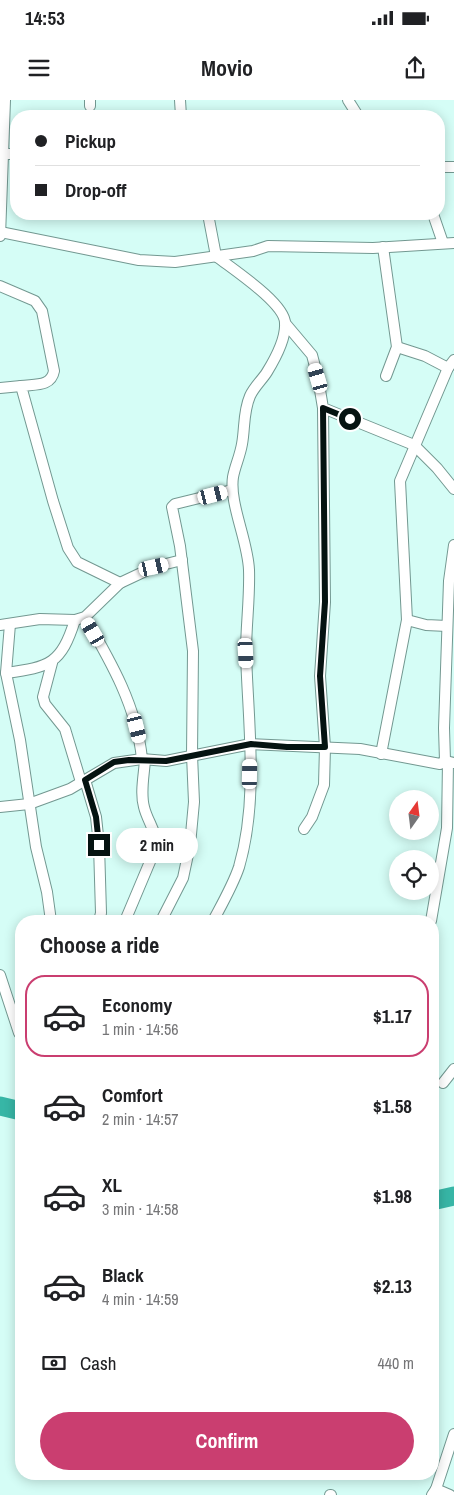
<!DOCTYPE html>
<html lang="en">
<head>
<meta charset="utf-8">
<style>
  body { margin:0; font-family:"Archivo Narrow",sans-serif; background:#f6f6f6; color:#202124; height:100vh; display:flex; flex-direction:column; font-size:19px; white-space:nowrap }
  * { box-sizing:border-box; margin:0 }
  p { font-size:16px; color:#757577 }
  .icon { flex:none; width:28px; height:28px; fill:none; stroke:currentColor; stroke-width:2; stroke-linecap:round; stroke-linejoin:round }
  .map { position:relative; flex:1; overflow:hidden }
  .side { position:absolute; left:15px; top:815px; width:424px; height:565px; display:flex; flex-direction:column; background:#fff; border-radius:20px; box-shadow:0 2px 12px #0003 }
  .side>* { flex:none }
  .banner { position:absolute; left:10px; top:10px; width:435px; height:110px; border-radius:20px; box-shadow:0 2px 12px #0003; display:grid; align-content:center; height:110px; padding:0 25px; background:#fff }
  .needle { width:32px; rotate:14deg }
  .controls { position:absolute; left:389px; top:690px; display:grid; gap:10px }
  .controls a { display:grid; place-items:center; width:50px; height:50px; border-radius:50%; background:#fff; box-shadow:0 2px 12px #0003; font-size:25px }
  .end { position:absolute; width:22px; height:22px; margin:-11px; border:6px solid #051311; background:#fff; box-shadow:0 0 0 2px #fff }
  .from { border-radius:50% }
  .bubble { position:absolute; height:35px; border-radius:18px; background:#fff; box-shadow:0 2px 12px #0003; font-size:16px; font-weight:800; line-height:35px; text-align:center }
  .car { position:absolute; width:15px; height:30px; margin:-15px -8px; border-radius:6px; box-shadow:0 0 4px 1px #0007; background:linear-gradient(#fff 24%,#345 0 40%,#fff 0 76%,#345 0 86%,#fff 0) }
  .banner b { display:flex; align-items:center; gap:18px; height:48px; font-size:19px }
  .banner b+b { border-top:1px solid #e0e0e0 }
  .banner i { width:12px; height:12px; background:#202124 }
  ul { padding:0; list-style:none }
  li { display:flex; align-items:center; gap:15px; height:82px; margin:0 10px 8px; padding:0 15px; border:2px solid transparent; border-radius:20px }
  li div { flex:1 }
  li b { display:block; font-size:19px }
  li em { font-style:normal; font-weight:800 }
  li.active { border-color:#ca3e70 }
  li>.icon { width:45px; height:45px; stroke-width:1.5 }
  h2 { padding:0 25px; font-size:22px; line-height:60px }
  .pay { display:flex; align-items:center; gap:12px; height:55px; padding:0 25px; font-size:19px }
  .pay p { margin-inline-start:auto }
  .action { display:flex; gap:10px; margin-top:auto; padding:10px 25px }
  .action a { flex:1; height:58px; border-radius:30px; background:#ca3e70; color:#fff; font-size:20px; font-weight:800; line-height:58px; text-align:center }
  .status { display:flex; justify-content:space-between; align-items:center; height:35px; padding:0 25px; background:#fff; direction:ltr }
  .status svg { height:14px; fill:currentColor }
  header { display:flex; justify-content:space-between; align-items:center; height:65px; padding:0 25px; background:#fff; font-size:22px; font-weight:800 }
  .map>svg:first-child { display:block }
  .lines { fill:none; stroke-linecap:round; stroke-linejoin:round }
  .river { stroke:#37b6a6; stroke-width:19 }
  .minor-casing { stroke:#739891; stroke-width:12 }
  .minor { stroke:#fff; stroke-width:10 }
  .route { stroke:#051311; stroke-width:6 }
</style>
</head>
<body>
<div class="status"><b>14:53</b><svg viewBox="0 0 49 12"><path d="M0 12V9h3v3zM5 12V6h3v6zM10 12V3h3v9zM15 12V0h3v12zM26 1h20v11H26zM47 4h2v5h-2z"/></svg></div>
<header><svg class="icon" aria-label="menu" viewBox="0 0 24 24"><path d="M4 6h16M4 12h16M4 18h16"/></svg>Movio<svg class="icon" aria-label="share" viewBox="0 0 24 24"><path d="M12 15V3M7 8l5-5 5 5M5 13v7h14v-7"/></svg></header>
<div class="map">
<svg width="454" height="1395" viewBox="0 0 454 1395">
  <rect width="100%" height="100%" fill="#d5fdf6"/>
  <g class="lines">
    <!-- river -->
    <g class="river">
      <polyline points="0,1006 21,1011"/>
      <polyline points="432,1101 454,1096"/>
    </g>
    <!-- minor casing -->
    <g class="minor-casing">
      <g id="minor">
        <polyline points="90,0 90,6"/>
        <polyline points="180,0 181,16"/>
        <polyline points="348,0 358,16"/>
        <polyline points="0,54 16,54"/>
        <polyline points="439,67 454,67"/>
        <path d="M208,114L216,156C231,168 285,203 285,223C286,238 275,259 267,272C262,280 254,287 250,296C243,312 245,328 242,344C240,356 235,366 233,377C229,403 248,441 249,470C250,497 246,525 246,553C248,623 259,698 239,767C233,785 222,804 213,821"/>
        <polyline points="433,114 443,143"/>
        <polyline points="0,132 139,160 175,162 253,151 268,146 373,148 454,143"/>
        <polyline points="0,136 5,0"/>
        <polyline points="383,147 397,247 386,276"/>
        <path d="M0,186L35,201L42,211L54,271C51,287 35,284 21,286L53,401L68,448L77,462L120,483"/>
        <polyline points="285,223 312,255 318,278 323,308 414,345 437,368 454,389"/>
        <polyline points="397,247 425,256 448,268"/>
        <polyline points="0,288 21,286"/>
        <path d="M85,517C111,562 137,607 142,659"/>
        <polyline points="407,520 426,525 447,526"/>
        <polyline points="10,524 6,573 20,640 36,747 47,792 51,821"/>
        <polyline points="0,525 40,519 75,520 85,517 120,483 154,467 182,460"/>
        <polyline points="52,563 43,597 45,604 65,629 81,682"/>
        <path d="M6,573C50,567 61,564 75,520"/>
        <polyline points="381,654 407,520 400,381 448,268 454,260"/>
        <polyline points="445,661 444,628 449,481 454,445"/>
        <polyline points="85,680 96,717 99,745 101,813 99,821"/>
        <polyline points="0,707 29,704 70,689 114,663 142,659 166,661 251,644 360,649 440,664 445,661 454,663"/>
        <polyline points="304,729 312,717 324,685 325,647 320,576 325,502 323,308"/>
        <path d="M125,821L157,745C156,731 147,720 144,707C140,693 144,675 145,660"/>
        <polyline points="161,821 183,778 190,745 194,702 192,655 193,551 180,446 172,407 175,404 232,390"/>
        <polyline points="431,821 447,728 448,662"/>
        <polyline points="0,875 19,933"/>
        <polyline points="443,983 454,969"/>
        <polyline points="436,1389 450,1395"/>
        <polyline points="330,1395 331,1395"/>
        <polyline points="432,1395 436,1389 454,1334"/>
      </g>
    </g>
    <!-- minor -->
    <use href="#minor" class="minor"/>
  </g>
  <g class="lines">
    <!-- route -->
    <polyline class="route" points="99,745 96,717 85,680 114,662 129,660 166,661 251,644 287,647 325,647 320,576 325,502 323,308 350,319"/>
  </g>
</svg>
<div class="controls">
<a><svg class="needle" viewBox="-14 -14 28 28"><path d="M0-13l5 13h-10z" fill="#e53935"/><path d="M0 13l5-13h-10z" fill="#757577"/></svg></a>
<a><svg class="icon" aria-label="locate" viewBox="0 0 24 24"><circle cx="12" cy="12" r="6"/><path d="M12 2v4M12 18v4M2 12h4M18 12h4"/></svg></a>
</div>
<i class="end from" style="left:350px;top:319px"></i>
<i class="end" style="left:99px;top:745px"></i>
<div class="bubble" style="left:116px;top:728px;width:82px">2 min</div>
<i class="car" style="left:318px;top:278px;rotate:344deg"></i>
<i class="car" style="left:213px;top:395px;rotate:76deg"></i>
<i class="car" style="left:154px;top:467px;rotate:77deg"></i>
<i class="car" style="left:93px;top:532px;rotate:330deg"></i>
<i class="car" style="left:246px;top:553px;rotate:177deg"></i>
<i class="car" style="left:137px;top:628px;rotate:166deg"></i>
<i class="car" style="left:250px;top:674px;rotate:1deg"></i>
<div class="banner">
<b><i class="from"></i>Pickup</b>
<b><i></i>Drop-off</b>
</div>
<section class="side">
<h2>Choose a ride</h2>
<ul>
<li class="active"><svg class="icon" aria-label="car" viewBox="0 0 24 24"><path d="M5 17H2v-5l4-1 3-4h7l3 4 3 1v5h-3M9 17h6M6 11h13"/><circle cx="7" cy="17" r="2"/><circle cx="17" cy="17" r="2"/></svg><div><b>Economy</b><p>1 min · 14:56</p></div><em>$1.17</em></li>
<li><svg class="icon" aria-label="car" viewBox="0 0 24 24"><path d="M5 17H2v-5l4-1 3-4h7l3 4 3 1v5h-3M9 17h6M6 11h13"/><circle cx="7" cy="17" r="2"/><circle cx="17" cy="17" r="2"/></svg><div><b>Comfort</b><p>2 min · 14:57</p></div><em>$1.58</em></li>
<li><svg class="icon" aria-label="car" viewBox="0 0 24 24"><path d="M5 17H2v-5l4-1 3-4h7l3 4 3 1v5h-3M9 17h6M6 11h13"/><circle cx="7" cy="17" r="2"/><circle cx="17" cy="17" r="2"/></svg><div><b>XL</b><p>3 min · 14:58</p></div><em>$1.98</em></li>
<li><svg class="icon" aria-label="car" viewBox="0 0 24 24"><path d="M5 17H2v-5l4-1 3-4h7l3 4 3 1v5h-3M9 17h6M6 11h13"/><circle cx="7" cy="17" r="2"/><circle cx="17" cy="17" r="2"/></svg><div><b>Black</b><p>4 min · 14:59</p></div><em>$2.13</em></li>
</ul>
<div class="pay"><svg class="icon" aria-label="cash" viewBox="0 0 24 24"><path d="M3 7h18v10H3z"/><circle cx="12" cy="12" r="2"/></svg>Cash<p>440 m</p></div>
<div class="action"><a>Confirm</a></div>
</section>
</div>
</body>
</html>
